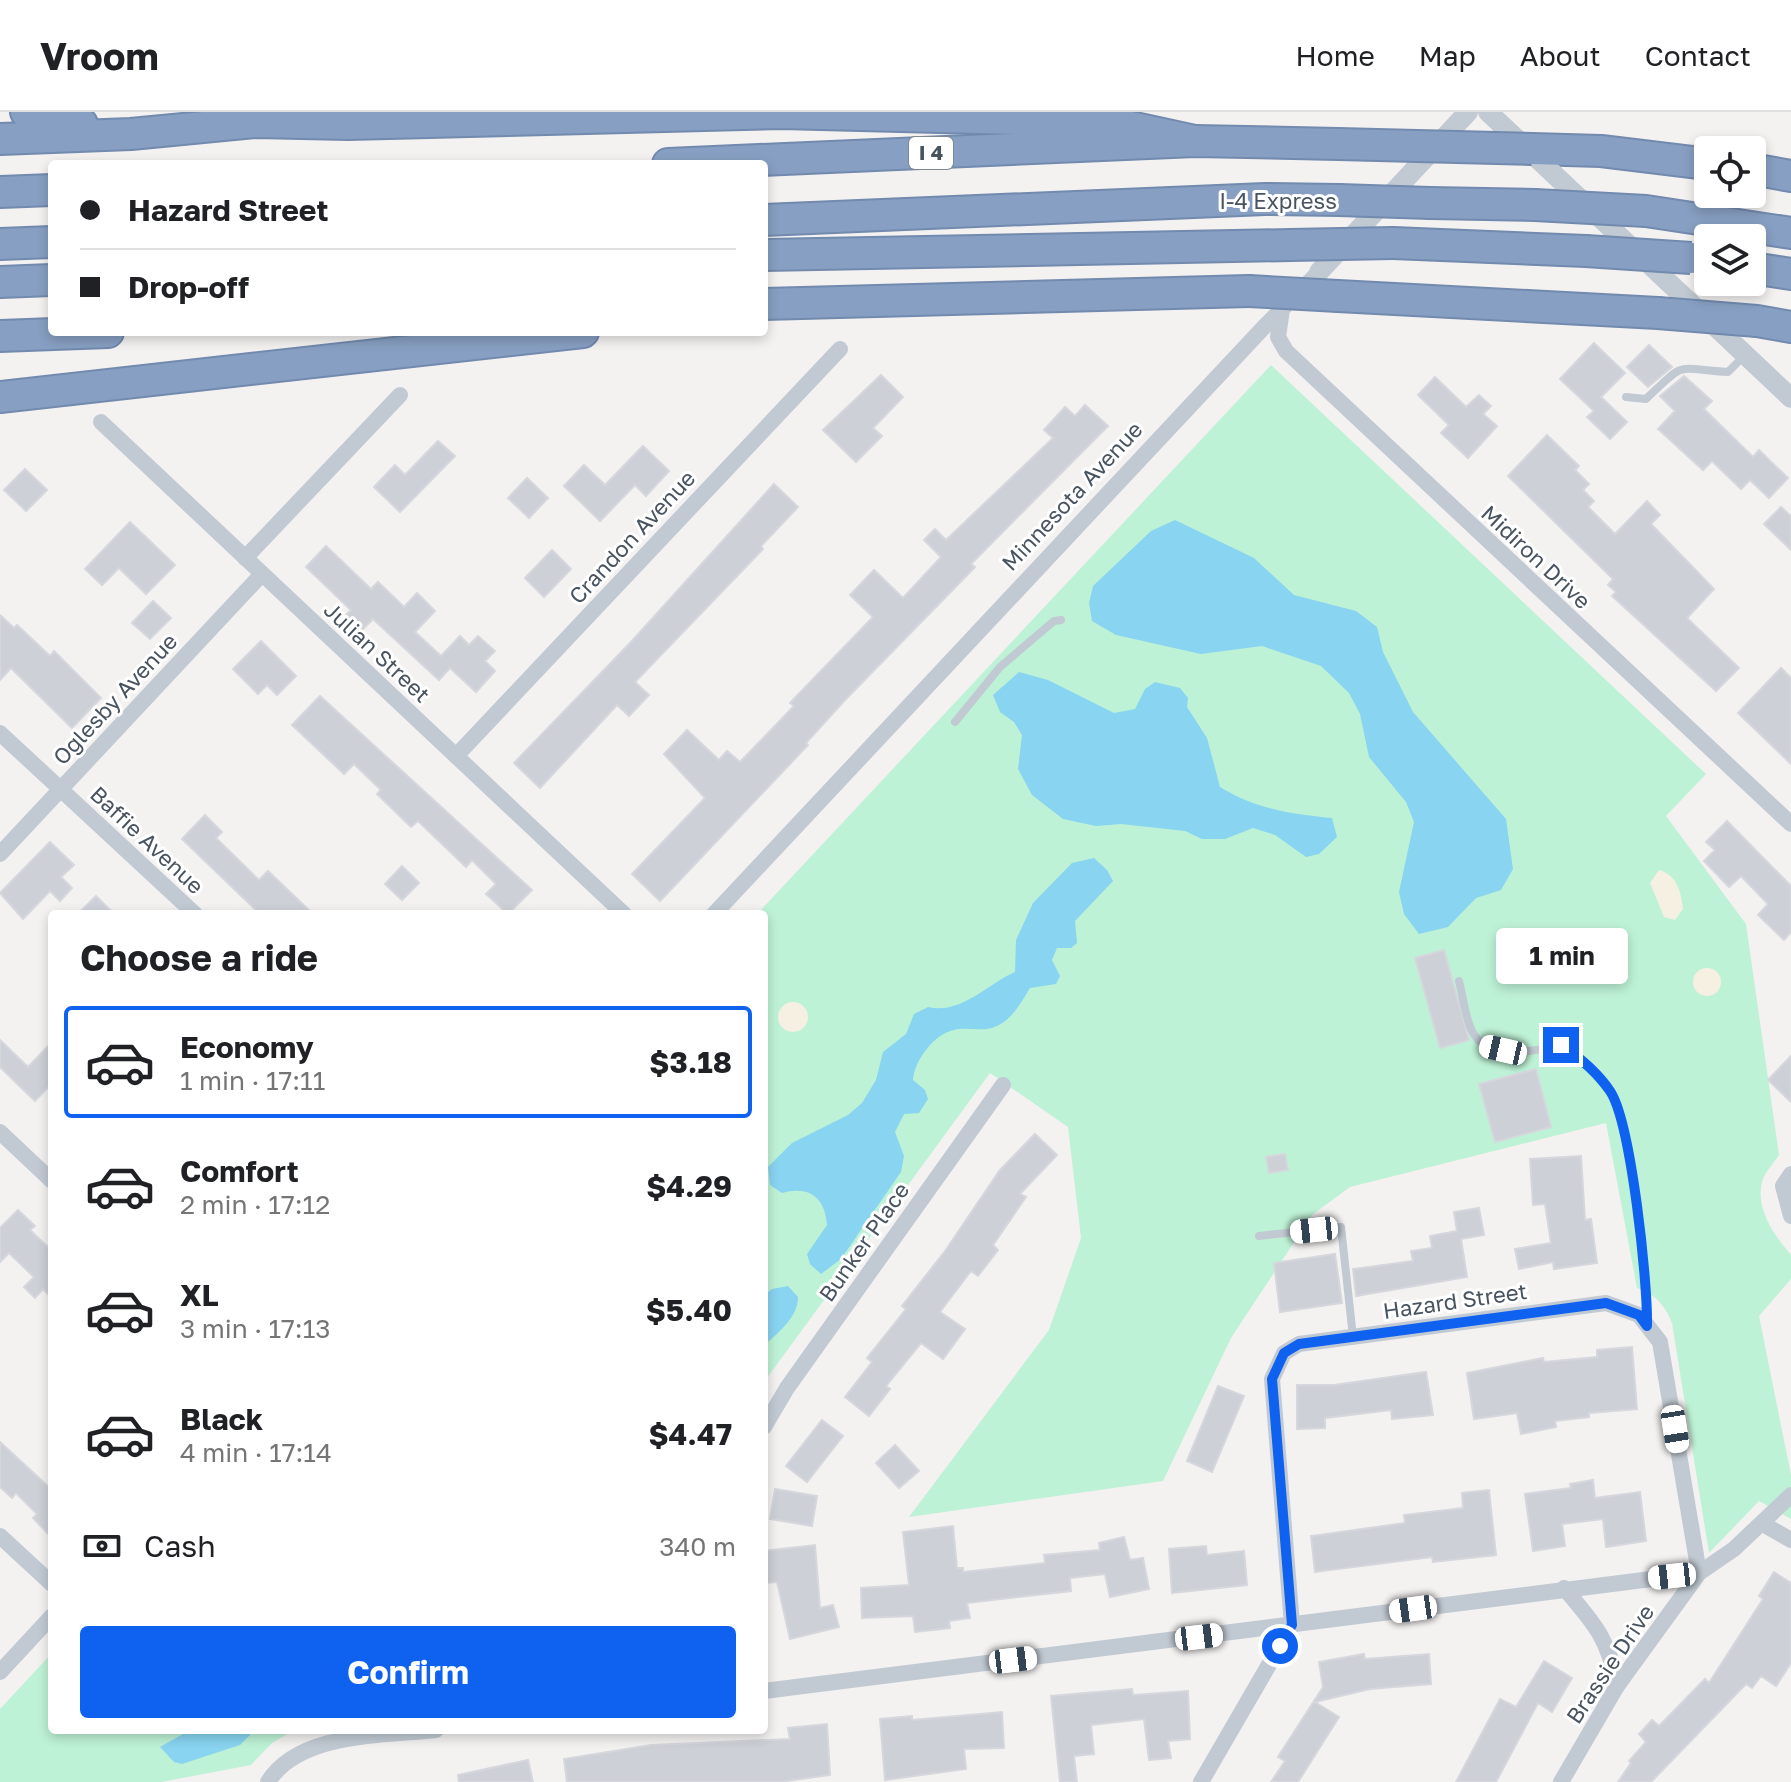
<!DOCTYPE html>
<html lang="en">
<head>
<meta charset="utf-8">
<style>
  body { margin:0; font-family:"Golos Text",sans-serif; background:#f6f6f6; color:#202124; height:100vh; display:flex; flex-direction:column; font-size:30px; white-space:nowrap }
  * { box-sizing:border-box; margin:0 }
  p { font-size:26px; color:#757577 }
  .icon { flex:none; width:44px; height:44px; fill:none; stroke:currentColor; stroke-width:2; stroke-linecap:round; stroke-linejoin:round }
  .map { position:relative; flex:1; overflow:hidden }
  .panel { position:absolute; left:48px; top:798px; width:720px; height:824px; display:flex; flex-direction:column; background:#fff; border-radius:8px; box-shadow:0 4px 12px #0003 }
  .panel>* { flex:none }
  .hud { position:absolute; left:48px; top:48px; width:720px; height:176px; border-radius:8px; box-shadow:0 4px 12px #0003; display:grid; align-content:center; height:176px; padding:0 32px; background:#fff }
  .controls { position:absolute; left:1694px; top:24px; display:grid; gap:16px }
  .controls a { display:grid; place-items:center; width:72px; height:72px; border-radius:8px; background:#fff; box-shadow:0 4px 12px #0003; font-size:40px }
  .end { position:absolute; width:36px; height:36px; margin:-18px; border:10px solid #0f61f0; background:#fff; box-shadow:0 0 0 4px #fff }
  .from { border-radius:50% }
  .bubble { position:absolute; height:56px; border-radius:8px; background:#fff; box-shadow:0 4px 12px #0003; font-size:26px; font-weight:700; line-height:56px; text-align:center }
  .car { position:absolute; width:24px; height:48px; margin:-24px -12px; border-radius:10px; box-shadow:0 0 6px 2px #0007; background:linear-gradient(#fff 24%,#345 0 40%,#fff 0 76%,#345 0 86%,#fff 0) }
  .hud b { display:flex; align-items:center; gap:28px; height:76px; font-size:30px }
  .hud b+b { border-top:2px solid #e0e0e0 }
  .hud i { width:20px; height:20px; background:#202124 }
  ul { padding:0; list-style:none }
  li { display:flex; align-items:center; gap:24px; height:112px; margin:0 16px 12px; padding:0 16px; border:4px solid transparent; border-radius:8px }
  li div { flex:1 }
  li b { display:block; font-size:30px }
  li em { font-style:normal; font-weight:700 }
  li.current { border-color:#0f61f0 }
  li>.icon { width:72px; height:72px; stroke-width:1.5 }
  h2 { padding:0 32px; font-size:36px; line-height:96px }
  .pay { display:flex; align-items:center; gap:20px; height:88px; padding:0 32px; font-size:30px }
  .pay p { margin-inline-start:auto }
  .cta { display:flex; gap:16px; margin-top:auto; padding:16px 32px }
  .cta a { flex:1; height:92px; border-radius:8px; background:#0f61f0; color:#fff; font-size:32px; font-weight:700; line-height:92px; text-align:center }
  header { display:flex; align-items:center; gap:48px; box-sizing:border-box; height:112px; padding:0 40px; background:#fff; border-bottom:2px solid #e0e0e0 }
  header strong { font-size:38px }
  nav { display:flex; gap:44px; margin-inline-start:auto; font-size:28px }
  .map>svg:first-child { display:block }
  .green { fill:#bef2d6 }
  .sand { fill:#f5f0e2 }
  .water { fill:#89d4f1 }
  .building { fill:#cdd0d6; stroke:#d5d7dd; stroke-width:2 }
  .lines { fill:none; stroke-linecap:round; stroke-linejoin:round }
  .motorway-casing { stroke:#728aae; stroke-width:34 }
  .service { stroke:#c1cad3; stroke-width:8 }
  .minor { stroke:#c1cad3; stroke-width:16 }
  .tertiary { stroke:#c1cad3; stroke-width:20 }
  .motorway { stroke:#879fc2; stroke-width:30 }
  .motorway-bridge-casing { stroke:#728aae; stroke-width:34; stroke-linecap:butt }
  .motorway-bridge { stroke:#879fc2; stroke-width:30 }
  .route { stroke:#0f61f0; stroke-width:10 }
  .labels { text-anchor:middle; stroke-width:6; stroke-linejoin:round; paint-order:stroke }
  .shield { fill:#fff; stroke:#7f8790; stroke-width:2 }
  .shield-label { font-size:20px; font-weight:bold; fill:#485360 }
  .street-label { font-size:22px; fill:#485360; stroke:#fff }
</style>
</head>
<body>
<header>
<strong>Vroom</strong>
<nav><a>Home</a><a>Map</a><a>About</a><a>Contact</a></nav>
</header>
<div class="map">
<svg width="1791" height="1670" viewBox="0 0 1791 1670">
  <rect width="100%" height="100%" fill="#f4f1f1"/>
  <!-- green -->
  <g class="green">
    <path d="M1271,253L1706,662L1666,704L1746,812L1779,1043C1774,1051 1764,1061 1762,1070C1755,1097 1775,1124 1791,1143V1167L1759,1204L1791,1363V1407L1759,1389L1709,1441L1672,1211C1664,1192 1656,1183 1637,1176L1606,1011L1350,1075L1312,1103L1231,1226L1163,1369L909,1405L1049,1218L1081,1126L1068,1015L990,961L764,1270V802H757Z"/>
    <polygon points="52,1541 52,1618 294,1618 272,1631 251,1653 161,1670 0,1670 0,1597"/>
  </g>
  <!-- sand -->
  <g class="sand">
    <path d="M1659,758C1677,763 1681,780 1683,797L1675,808L1664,805L1650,771Z"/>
    <circle cx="1707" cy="870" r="14"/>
    <circle cx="793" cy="905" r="15"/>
  </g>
  <!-- water -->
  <g class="water">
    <polygon points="1175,408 1254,446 1294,483 1356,499 1377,515 1383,540 1413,600 1506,707 1513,757 1501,778 1476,786 1448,815 1419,822 1404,802 1399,780 1414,710 1406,690 1369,645 1360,602 1349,581 1321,554 1262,534 1201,542 1116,523 1092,509 1089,491 1093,474 1151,419"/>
    <path d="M1019,560L1048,568L1114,601L1135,597L1145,577L1155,570L1180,576L1188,586L1187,595L1207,626L1220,675C1256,697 1290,702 1332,706L1337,725L1319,742L1306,745L1275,723L1253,716L1225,727H1202L1185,719L1121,712L1096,714L1063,707L1032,683L1018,657L1022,623L1014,610L1000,600L993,583Z"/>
    <path d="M1094,746L1107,758L1113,769L1075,809L1077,831L1071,836H1057L1052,848L1060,864L1056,872L1030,876C1020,892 1012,909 992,916C980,919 966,915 954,918C934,922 914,949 913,968L925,978L928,987L919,1001L904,1002L895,1020L904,1044L901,1060L841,1147L821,1162L810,1152L807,1142L827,1113C825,1086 810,1073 782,1081L770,1073L768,1055L792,1031L848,1003L862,991L876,968L883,940L906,922L914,902L928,895C961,903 987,872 1015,860L1016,828L1033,791L1072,751Z"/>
    <path d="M788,1174L798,1185C798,1206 778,1220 764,1234V1183L772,1177Z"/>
    <polygon points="190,1618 255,1618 240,1633 182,1652 174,1650 160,1635"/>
  </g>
  <!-- building -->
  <g class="building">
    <polygon points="1594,231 1625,261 1601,285 1627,310 1610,327 1587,305 1594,299 1560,267"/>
    <polygon points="1649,233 1672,255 1648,275 1627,255"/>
    <polygon points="881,263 903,285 873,316 882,324 856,350 823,318"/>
    <polygon points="1684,264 1712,289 1704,297 1753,345 1759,338 1788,366 1769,386 1750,368 1741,377 1712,349 1703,358 1658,317 1675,299 1660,284"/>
    <polygon points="1435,265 1466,295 1479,283 1491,294 1483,302 1497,314 1468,346 1441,321 1449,313 1418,283"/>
    <polygon points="1085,293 1108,314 971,452 975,455 845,588 806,631 808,633 660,789 632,762 705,686 664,642 687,618 719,648 727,639 740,650 794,594 790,591 873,505 850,483 874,458 903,486 941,445 924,428 935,417 946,428 1053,326 1044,318 1065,295 1075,304"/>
    <polygon points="1547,323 1579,354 1575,358 1589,372 1583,378 1594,389 1588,395 1615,422 1647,389 1660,403 1651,412 1714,477 1687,506 1739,556 1716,579 1612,484 1616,480 1608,473 1613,467 1508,364"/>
    <polygon points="438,329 455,344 400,400 374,375 395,353 405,363"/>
    <polygon points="643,334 669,359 646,384 635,373 600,409 564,374 584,353 605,373"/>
    <polygon points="25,357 47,378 26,399 4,378"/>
    <polygon points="527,366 548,386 529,406 508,386"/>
    <polygon points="774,372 798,395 761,434 763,437 635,570 649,583 629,604 617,593 540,676 514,651 631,530"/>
    <polygon points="1781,395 1791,404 1791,438 1764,412"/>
    <polygon points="130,410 175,453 146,482 119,456 102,473 85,457"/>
    <polygon points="326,434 371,477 378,470 404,495 417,481 435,499 415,520 441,544 460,524 469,533 478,524 495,539 485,549 495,559 476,580 450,556 439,568 373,507 359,521 343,506 351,498 306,455"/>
    <polygon points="552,438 571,457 544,485 525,466"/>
    <polygon points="153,489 171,506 150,527 132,511"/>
    <polygon points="0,503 14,516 17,513 50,544 54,539 101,586 72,616 11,556 0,568"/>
    <polygon points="261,529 296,564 277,583 267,573 258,582 233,557"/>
    <polygon points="1781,556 1791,566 1791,652 1738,601"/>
    <polygon points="320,584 532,778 508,802 486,782 496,772 472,748 466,755 418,709 411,715 377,682 381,678 354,652 344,662 292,613"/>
    <polygon points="205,703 222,720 216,726 259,768 268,759 313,802 260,802 182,727"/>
    <polygon points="1727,709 1791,774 1791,820 1784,828 1758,803 1768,792 1741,764 1729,775 1704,749 1715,738 1706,730"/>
    <polygon points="50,730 74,753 61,765 72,776 60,789 50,779 23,807 0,781"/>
    <polygon points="402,754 419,771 402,788 385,772"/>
    <polygon points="96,784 114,802 78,802"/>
    <polygon points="1444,838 1469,928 1440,936 1415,846"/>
    <polygon points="0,928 28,955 52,930 52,971 35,989 0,955"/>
    <polygon points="1791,944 1791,990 1768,968"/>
    <polygon points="1536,957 1551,1015 1495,1030 1479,972"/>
    <polygon points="1035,1022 1057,1043 1020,1082 1026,1085 993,1133 998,1138 978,1164 971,1159 940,1200 965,1217 943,1247 921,1231 886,1274 890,1277 869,1304 845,1285 872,1250 867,1246 906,1197 902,1194 945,1139 1000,1058"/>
    <polygon points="1285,1042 1288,1058 1269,1061 1266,1045"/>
    <polygon points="1581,1044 1585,1108 1591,1107 1597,1151 1554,1157 1553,1150 1519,1157 1515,1137 1551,1131 1545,1092 1533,1093 1530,1047"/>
    <polygon points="1479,1096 1484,1123 1461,1127 1467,1165 1356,1184 1353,1157 1413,1149 1411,1139 1432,1136 1430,1124 1457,1119 1454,1100"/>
    <polygon points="18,1098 35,1114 30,1118 52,1139 52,1186 43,1177 35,1186 24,1175 34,1165 9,1141 0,1150 0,1116"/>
    <polygon points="1335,1142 1342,1191 1280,1200 1274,1151"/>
    <polygon points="1632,1235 1637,1297 1589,1301 1589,1305 1555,1309 1556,1315 1521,1322 1517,1301 1474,1307 1467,1261 1543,1246 1544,1250 1597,1245 1597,1238"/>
    <polygon points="1426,1260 1433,1303 1392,1307 1391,1298 1325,1306 1325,1316 1297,1317 1297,1273 1334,1273"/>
    <polygon points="1218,1274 1244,1284 1212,1360 1187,1349"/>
    <polygon points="822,1308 843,1324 807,1370 786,1354"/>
    <polygon points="0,1330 52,1378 52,1426 33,1406 37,1402 16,1381 12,1386 0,1375"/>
    <polygon points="895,1333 919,1359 899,1376 876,1351"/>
    <polygon points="1593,1368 1595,1386 1640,1380 1646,1429 1606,1435 1603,1407 1562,1412 1565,1434 1533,1439 1525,1382 1571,1376 1570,1372"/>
    <polygon points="775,1377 817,1384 812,1414 770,1407"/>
    <polygon points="1489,1378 1496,1443 1433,1450 1432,1445 1315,1460 1311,1424 1405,1411 1404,1403 1463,1396 1462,1381"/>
    <polygon points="953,1414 957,1456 963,1456 963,1460 1045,1451 1044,1443 1100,1438 1099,1431 1124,1425 1130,1448 1143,1446 1149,1477 1110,1485 1105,1462 1070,1466 1071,1479 967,1491 970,1506 949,1509 950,1516 915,1520 913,1504 862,1506 861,1476 909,1473 903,1420"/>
    <polygon points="815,1433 820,1496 833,1493 839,1515 790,1527 777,1470 766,1471 764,1439"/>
    <polygon points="1206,1434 1207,1443 1244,1439 1247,1473 1172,1481 1169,1437"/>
    <polygon points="1774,1460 1791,1471 1791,1551 1776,1574 1761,1564 1752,1576 1746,1572 1651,1670 1618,1670 1631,1651 1629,1649 1646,1630 1639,1622 1652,1608 1659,1614 1705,1567 1709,1571 1763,1487 1759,1484"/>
    <polygon points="1364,1542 1365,1547 1429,1542 1431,1572 1370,1577 1315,1590 1339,1605 1298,1670 1271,1670 1285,1649 1278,1645 1323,1575 1319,1550"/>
    <polygon points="1544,1549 1572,1566 1552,1600 1538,1591 1496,1670 1456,1670 1500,1587 1516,1595"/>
    <polygon points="1132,1577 1133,1583 1188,1579 1190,1627 1168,1629 1171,1646 1149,1648 1144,1607 1091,1613 1094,1642 1074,1644 1077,1670 1060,1670 1051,1584"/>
    <polygon points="1002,1600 1004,1636 964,1637 966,1657 885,1668 880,1607 912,1604 912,1608"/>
    <polygon points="827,1612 830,1663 779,1670 567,1670 564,1647 651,1633 790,1627 788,1616"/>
    <polygon points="528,1648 533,1670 459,1670 458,1663"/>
  </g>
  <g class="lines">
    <!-- motorway casing -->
    <g class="motorway-casing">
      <g id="motorway">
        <polyline points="26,0 82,12"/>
        <polyline points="0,27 131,22 256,10 348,12 781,1 1059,8 1121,13 1195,29"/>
        <polyline points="1532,37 1601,39 1708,52"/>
        <polyline points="668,52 1195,29 1338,32"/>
        <polyline points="1752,57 1791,64"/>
        <polyline points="0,80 52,78"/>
        <polyline points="1430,91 1535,93"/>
        <polyline points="1646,99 1791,121"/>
        <polyline points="764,108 1265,87 1339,88"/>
        <polyline points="1393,131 1586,139"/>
        <polyline points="0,132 52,130"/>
        <polyline points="764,143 1290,133"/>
        <polyline points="1752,156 1791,162"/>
        <polyline points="0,170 52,168"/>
        <polyline points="1338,184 1658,201"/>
        <polyline points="764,192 1249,179"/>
        <polyline points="1757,209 1791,215"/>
        <polyline points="0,224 108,220"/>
        <polyline points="0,285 583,220"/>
      </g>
    </g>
    <!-- service -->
    <g class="service">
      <path d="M1626,285L1646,287C1688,247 1674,257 1728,260L1744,244"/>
      <polyline points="955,610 1000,555 1054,509 1061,508"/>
      <path d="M1459,869C1463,884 1465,905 1472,919C1488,951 1534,939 1561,933C1579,945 1597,961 1610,979C1630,1009 1648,1168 1647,1209"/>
      <polyline points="1259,1124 1341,1115 1353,1225"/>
    </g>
    <!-- minor -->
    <g class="minor">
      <polyline points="1282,197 1278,225 1286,239 1791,712"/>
      <polyline points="101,310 624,802"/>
      <polyline points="245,446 400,283"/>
      <polyline points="0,621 195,802"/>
      <polyline points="456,644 840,237"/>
      <polyline points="0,742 262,462"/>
      <polyline points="714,802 1264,215 1319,160"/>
      <polyline points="0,1020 52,1069"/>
      <polyline points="1791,1062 1783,1074 1791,1104"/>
      <polyline points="764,1315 787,1276 1003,973"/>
      <polyline points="1763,1412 1791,1428"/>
      <polyline points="0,1424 52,1472"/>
      <path d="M1564,1476C1594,1511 1609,1527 1617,1574"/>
      <polyline points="0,1560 52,1504"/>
      <polyline points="764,1579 1699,1461 1734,1437 1791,1383"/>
      <path d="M268,1670C299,1620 384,1624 436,1618"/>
      <polyline points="1201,1670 1292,1513 1272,1267 1284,1241 1299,1232 1606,1191 1639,1203 1660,1230 1699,1461"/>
      <polyline points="1561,1670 1617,1574 1699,1461"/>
    </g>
    <!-- tertiary -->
    <g class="tertiary">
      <polyline points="1488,0 1791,286"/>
      <polyline points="1319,160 1468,0"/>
    </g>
    <!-- motorway -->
    <use href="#motorway" class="motorway"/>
    <!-- motorway-bridge casing -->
    <g class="motorway-bridge-casing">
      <g id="motorway-bridge">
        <polyline points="1338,32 1532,37"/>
        <polyline points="1339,88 1430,91"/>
        <polyline points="1535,93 1646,99"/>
        <polyline points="1290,133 1393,131"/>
        <polyline points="1586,139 1691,146"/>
        <polyline points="1249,179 1338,184"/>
        <polyline points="1658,201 1757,209"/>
      </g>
    </g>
    <!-- motorway-bridge -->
    <use href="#motorway-bridge" class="motorway-bridge"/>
  </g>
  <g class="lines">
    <!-- route -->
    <path class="route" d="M1280,1534L1292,1513L1272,1267L1284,1241L1299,1232L1606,1191L1639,1203L1647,1214C1648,1171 1631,1010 1610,979C1597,960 1579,945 1561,933"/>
  </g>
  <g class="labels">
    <!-- shield labels -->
    <rect class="shield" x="909" y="25" width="44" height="32" rx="6"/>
    <g class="shield-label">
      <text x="931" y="48">I 4</text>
    </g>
    <!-- street labels -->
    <g class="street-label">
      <text x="1278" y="97">I-4 Express</text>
      <text transform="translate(1072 384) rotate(-47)" y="8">Minnesota Avenue</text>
      <text transform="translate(632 425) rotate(-47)" y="8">Crandon Avenue</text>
      <text transform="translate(1536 445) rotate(43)" y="8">Midiron Drive</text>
      <text transform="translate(377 540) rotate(43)" y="8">Julian Street</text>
      <text transform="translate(115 587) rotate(-47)" y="8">Oglesby Avenue</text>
      <text transform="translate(147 728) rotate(43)" y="8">Baffie Avenue</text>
      <text transform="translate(864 1130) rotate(-55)" y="8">Bunker Place</text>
      <text transform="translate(1455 1189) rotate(-8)" y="8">Hazard Street</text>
      <text transform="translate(1610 1552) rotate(-56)" y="8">Brassie Drive</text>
    </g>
  </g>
</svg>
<div class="controls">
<a><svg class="icon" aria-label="locate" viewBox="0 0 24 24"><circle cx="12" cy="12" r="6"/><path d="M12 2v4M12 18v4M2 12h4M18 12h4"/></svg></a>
<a><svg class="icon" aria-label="layers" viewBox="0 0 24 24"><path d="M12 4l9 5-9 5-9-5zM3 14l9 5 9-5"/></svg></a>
</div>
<i class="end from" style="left:1280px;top:1534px"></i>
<i class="end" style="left:1561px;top:933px"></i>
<div class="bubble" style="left:1496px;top:816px;width:132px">1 min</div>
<i class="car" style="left:1503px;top:938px;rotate:283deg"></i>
<i class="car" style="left:1314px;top:1118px;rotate:264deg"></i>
<i class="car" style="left:1675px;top:1317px;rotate:171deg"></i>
<i class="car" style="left:1672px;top:1464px;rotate:264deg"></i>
<i class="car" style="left:1413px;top:1497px;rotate:262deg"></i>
<i class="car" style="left:1199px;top:1525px;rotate:83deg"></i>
<i class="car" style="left:1013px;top:1548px;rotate:83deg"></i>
<div class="hud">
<b><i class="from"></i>Hazard Street</b>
<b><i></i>Drop-off</b>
</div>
<section class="panel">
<h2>Choose a ride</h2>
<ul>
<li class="current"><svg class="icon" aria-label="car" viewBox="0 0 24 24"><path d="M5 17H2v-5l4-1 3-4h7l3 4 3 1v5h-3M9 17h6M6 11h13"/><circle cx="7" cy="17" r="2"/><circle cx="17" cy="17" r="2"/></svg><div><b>Economy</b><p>1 min · 17:11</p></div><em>$3.18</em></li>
<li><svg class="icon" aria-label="car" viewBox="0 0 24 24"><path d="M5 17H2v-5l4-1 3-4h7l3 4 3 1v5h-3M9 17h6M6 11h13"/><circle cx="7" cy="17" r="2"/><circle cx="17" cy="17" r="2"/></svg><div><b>Comfort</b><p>2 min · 17:12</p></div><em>$4.29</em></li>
<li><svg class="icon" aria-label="car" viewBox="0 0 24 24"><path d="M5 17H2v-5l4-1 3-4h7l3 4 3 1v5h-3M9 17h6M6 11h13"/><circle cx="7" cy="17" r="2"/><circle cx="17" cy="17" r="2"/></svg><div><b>XL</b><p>3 min · 17:13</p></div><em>$5.40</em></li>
<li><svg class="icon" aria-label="car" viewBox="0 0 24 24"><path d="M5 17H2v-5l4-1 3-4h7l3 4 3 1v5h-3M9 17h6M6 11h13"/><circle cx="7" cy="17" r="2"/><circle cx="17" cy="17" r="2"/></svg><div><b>Black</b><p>4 min · 17:14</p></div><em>$4.47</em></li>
</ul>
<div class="pay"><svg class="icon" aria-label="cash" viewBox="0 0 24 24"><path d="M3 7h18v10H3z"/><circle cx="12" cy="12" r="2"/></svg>Cash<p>340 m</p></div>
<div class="cta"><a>Confirm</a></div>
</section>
</div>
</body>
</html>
